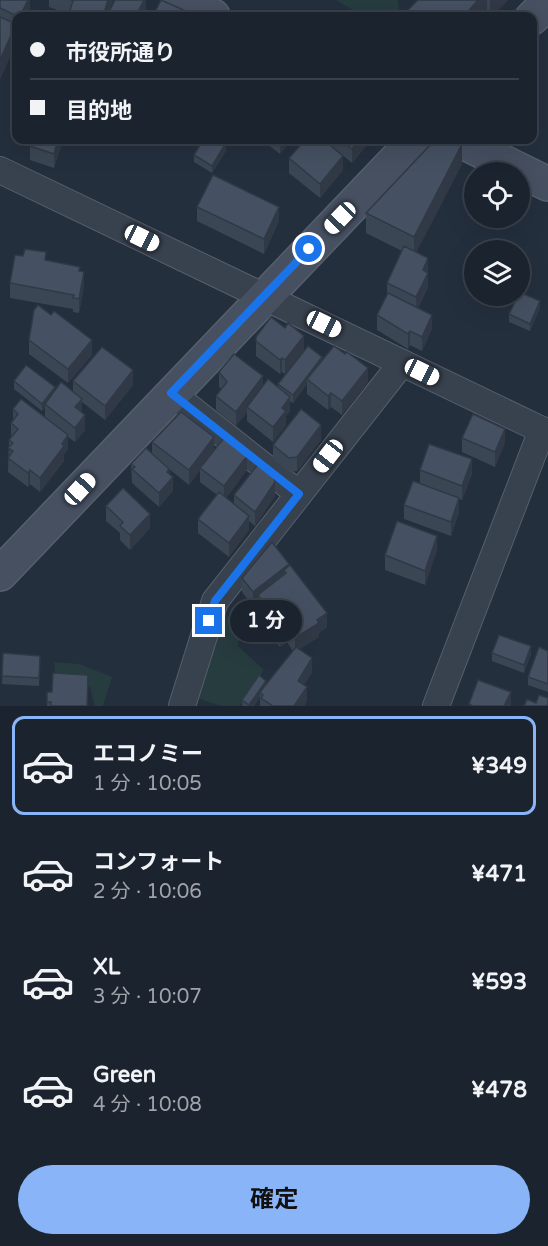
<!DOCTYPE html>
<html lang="ja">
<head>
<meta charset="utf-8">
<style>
  body { margin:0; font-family:"Varela Round","Noto Sans JP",sans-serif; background:#282f3a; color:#f1f3f6; height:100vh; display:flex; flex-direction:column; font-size:22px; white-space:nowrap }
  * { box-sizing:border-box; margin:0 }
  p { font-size:20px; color:#a0a4aa }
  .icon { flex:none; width:33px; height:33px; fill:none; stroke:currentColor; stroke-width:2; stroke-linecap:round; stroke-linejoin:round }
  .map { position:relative; height:706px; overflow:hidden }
  .side { display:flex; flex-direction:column; background:#1b232e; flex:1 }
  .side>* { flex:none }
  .top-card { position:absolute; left:12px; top:12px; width:525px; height:132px; border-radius:12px; box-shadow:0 6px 24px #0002,0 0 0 2px #39404a; display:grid; align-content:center; height:132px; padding:0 18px; background:#1b232e }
  .controls { position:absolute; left:464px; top:162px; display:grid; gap:12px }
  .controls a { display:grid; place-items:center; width:66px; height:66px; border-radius:50%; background:#1b232e; box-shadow:0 6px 24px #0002,0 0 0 2px #39404a; font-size:30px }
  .end { position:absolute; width:27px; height:27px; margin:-14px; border:8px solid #1a73e8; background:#fff; box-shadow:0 0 0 3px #fff }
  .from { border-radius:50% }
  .bubble { position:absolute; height:42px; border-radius:21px; background:#1b232e; box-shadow:0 6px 24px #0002,0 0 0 2px #39404a; font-size:20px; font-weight:700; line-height:42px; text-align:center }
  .car { position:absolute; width:18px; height:36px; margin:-18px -9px; border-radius:8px; box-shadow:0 0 4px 2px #0007; background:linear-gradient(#fff 24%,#345 0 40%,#fff 0 76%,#345 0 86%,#fff 0) }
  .top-card b { display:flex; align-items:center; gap:21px; height:57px; font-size:22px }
  .top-card b+b { border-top:2px solid #39404a }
  .top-card i { width:15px; height:15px; background:#f1f3f6 }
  ul { padding:10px 0 0; list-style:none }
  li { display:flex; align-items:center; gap:18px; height:99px; margin:0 12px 9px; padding:0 6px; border:3px solid transparent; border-radius:12px }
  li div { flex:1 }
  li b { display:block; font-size:22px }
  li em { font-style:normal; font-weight:700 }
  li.current { border-color:#8ab4f8 }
  li>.icon { width:54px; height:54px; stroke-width:1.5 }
  .primary-button { display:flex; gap:12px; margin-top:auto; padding:12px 18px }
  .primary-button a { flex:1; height:69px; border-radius:36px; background:#8ab4f8; color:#111; font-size:24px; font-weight:700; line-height:69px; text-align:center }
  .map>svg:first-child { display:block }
  .green { fill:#263c3f }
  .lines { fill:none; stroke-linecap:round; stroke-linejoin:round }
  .street-casing { stroke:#565f6c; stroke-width:28 }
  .secondary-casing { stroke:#565f6c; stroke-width:36 }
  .street { stroke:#38414e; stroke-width:26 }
  .secondary { stroke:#465061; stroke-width:33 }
  .wall { fill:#3b4654 }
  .shaded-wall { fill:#303945 }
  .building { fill:#455162; stroke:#303945; stroke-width:1.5 }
  .route { stroke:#1a73e8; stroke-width:8 }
</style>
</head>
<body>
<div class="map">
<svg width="548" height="706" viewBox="0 0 548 706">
  <rect width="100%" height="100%" fill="#242f3e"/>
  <!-- green -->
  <g class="green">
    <polygon points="336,0 398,0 399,11 394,16 363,16"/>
    <polygon points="222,611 239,626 238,646 264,670 240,706 222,706 196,698"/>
    <polygon points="54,662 79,664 112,677 103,706 95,706 90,687 56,684"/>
  </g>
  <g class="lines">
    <!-- street casing -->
    <g class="street-casing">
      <g id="street">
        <polyline points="0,170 548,433"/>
        <polyline points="171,393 299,494"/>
        <polyline points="182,706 215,601 402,363"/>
        <polyline points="436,706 542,430"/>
      </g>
    </g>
    <!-- secondary casing -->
    <g class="secondary-casing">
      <g id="secondary">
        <polyline points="180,0 213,16"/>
        <polyline points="532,18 548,2"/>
        <polyline points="459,140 548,184"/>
        <polyline points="0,574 415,140"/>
      </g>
    </g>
    <!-- street -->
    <use href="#street" class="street"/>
    <!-- secondary -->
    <use href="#secondary" class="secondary"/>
  </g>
  <!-- wall -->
  <g class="wall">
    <polygon points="0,0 30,0 30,11 16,16 16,44 0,79"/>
    <polygon points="49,0 113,0 108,15 146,0 146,10 143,16 68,16 69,14 49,7"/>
    <polygon points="418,0 508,0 492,16 402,16"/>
    <polygon points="32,140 63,140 54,168 30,160 30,146"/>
    <polygon points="262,140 291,140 280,154"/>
    <polygon points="324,140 371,140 352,163"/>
    <polygon points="226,151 212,173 194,162 194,155"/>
    <polygon points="289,158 343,170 320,198 289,173"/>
    <polygon points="462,164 416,252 428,258 428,287 418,308 432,329 422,351 410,345 408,349 377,330 377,315 387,296 387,283 402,251 366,233 366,213"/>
    <polygon points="197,207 279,221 264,254 197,221"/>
    <polygon points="46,260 80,271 84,286 79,313 73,312 73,309 10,298 10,283"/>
    <polygon points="540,308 530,331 509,322 509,314"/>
    <polygon points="51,315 92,355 68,383 29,354 29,340"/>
    <polygon points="256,337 304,350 285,374 282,372 280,374 256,356"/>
    <polygon points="322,360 368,382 342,415 331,407 328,410 307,394 307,384 293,403 290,401 290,411 286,416 286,425 273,442 247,421 247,412 236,426 216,410 216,396 222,389 219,387 219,372 263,385 278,388 278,384"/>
    <polygon points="14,381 55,390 73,392 73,381 133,385 105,420 82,402 82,413 85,430 75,442 68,437 68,449 64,455 64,461 40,492 30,484 28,487 8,472 9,440 11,437 11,423 13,421 13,409 45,417 45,408 42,411 14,389"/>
    <polygon points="462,438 505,443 495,467 462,452"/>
    <polygon points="321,440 297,471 289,472 273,459 273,445"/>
    <polygon points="152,442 214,450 247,470 226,498 234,504 234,495 275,496 255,526 249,521 249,530 229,557 198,533 198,519 217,495 200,482 200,470 189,485 169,469 173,491 159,507 132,483 131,464 152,454"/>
    <polygon points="420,470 472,474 462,500 459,499 459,512 451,536 404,519 404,505 420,483"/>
    <polygon points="106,506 150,528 130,550 120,540 120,533 106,521"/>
    <polygon points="437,550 425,585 385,570 385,555"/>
    <polygon points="289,566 327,627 319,633 319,637 299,649 312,672 304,685 307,701 304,706 260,706 260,697 254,706 242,706 242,700 266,685 293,651 287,642 280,647 271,635 271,626 258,609 258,602 253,606 242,592 242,578"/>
    <polygon points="548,651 548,692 528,685 528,677"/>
    <polygon points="3,653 40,663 39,686 2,684"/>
    <polygon points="492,653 531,654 524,673 492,661"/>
    <polygon points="88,689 87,706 47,706 47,692"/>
  </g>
  <!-- shaded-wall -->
  <g class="shaded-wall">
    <polygon points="28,0 30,0 30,11 27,16 20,16"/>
    <polygon points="108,0 113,0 107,16 103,16"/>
    <polygon points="144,0 146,0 146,10 143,16 136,16"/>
    <polygon points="478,0 487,0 487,16 464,16"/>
    <polygon points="490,0 508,0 492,16 490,16"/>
    <polygon points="16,25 16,44 0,79 0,60"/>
    <polygon points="58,140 63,140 54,168 54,154"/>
    <polygon points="280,140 291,140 280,154"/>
    <polygon points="359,140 371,140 352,163 352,149"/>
    <polygon points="226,143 226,151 212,173 212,166"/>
    <polygon points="462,144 462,164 414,257 414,237"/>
    <polygon points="343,156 343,170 320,198 320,184"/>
    <polygon points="279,207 279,221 264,254 264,239"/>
    <polygon points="428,258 428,272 425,280 428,273 428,287 416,311 416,297 423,270"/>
    <polygon points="84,272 84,286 79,313 79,299"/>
    <polygon points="540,301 540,308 530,331 530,324"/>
    <polygon points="432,315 432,329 422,351 422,337"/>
    <polygon points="410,331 410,345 408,349 408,334"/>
    <polygon points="304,336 304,350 285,374 285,360"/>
    <polygon points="92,340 92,355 68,383 68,369"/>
    <polygon points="322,357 322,365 307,379 307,384 293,403 293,395"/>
    <polygon points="282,358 282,372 280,374 280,360"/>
    <polygon points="368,368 368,382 342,415 342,401"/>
    <polygon points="133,370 133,385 105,420 105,406"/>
    <polygon points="263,376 263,391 247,407 247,412 236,426 236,412"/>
    <polygon points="55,387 55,395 45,404 45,408 42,411 42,404"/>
    <polygon points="331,393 331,407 328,410 328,396"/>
    <polygon points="290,397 290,411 286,416 286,425 273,442 273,427 282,408"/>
    <polygon points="82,399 82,413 75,407"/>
    <polygon points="85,415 85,430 75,442 75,428"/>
    <polygon points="321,425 321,440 297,471 297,457"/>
    <polygon points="505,429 505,443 495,467 495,452"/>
    <polygon points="68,435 68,449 64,455 64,461 40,492 40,478"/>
    <polygon points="214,437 214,452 200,468 200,470 189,485 189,470"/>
    <polygon points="247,456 247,470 224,500 224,486"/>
    <polygon points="472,459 472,474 462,500 462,486"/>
    <polygon points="169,469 169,481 173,477 173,491 159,507 159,493 167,472"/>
    <polygon points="30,470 30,484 28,487 28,473"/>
    <polygon points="275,482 275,496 255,526 255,512"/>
    <polygon points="459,498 459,512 451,536 451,522"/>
    <polygon points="150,514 150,528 130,550 130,535"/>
    <polygon points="249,516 249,530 229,557 229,543"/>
    <polygon points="437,536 437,550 425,585 425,571"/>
    <polygon points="289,564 289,578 284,570 284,582 258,595 258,602 253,606 253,592"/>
    <polygon points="327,613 327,627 319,633 319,637 295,652 295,638"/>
    <polygon points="287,628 287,642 280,647 280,633"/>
    <polygon points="531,646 531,654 524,673 524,665"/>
    <polygon points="312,658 312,672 298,695 298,681"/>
    <polygon points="266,681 266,688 260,692 260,697 254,706 249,706"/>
    <polygon points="307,687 307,701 304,706 294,706"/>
    <polygon points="511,692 511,706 504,706"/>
  </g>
  <!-- building -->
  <g class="building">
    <polygon points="0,0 28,0 20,16 17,16 0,8"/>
    <polygon points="71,0 108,0 103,16 68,16 73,1"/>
    <polygon points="115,0 144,0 136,16 107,16"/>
    <polygon points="161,0 186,11 183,16 153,16"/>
    <polygon points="418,0 478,0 464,16 402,16"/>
    <polygon points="364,11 371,16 360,16"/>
    <polygon points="0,17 16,24 0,60"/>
    <polygon points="32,140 58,140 54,154 30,146"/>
    <polygon points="203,140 219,140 226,143 212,166 194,155"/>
    <polygon points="305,140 324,140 343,156 320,184 289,158"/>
    <polygon points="341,140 359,140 352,149"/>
    <polygon points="439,140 453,140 462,144 414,237 366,213 432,143"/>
    <polygon points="213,175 279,207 264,239 197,207"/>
    <polygon points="404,246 428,258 423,270 428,273 416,297 387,283"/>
    <polygon points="25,249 46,252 45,260 80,267 79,271 84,272 79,299 73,298 74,295 10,283 15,255 23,256"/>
    <polygon points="519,292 540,301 530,324 509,314 518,296 519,296"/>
    <polygon points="388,293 432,315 422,337 410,331 408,334 377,315"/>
    <polygon points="38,305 51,315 54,311 92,340 68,369 29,340 34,310"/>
    <polygon points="271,317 285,328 288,323 304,336 285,360 282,358 280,360 256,341 256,337"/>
    <polygon points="308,346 322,357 293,395 278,384"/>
    <polygon points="334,346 345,354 347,352 368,368 342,401 331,393 328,396 307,379"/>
    <polygon points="102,347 133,370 105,406 73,381"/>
    <polygon points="234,354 263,376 236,412 216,396 227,382 219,372"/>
    <polygon points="26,365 55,387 42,404 14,381"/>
    <polygon points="268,379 290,397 282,408 286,411 273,427 247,407"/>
    <polygon points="61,382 82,399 75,407 85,415 75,428 45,404"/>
    <polygon points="21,399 68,435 62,444 64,446 40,478 30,470 28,473 8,458 13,451 8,448 13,443 9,440 18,429 11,423 18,414 13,409"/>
    <polygon points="301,409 321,425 297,457 289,458 273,445"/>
    <polygon points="181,412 214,437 189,470 152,442"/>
    <polygon points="473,414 505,429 495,452 462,438"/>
    <polygon points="224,438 247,456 224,486 200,468"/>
    <polygon points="429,444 472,459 462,486 420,470"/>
    <polygon points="146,448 169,469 167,472 173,477 159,493 132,469 135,467 131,464"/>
    <polygon points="259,463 273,474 275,482 255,512 234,495"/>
    <polygon points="413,481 459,498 451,522 404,505"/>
    <polygon points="123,488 150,514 130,535 120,526 123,522 106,506"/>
    <polygon points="219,492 249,516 229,543 198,519"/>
    <polygon points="397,521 437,536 425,571 385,555"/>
    <polygon points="272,542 289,564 253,592 242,578"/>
    <polygon points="290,565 327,613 317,620 319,623 295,638 287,628 280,633 271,621 275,618 258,595 286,573 284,570"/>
    <polygon points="499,635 531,646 524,665 492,653"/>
    <polygon points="296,647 312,658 298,681 307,687 294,706 273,706 261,698 263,695 260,692"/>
    <polygon points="539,647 548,651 548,684 528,677"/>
    <polygon points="3,653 40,656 39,678 2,676"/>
    <polygon points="53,673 88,675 87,706 51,706 51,702 47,702 47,692 52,692"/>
    <polygon points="259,675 266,681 249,705 242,700"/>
    <polygon points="478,680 511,692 504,706 473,706 469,704"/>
    <polygon points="539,695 548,698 548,706 524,706 527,699 536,703"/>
  </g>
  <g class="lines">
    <!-- route -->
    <polyline class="route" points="209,621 215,601 299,494 171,393 309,249"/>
  </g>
</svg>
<div class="controls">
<a><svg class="icon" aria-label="locate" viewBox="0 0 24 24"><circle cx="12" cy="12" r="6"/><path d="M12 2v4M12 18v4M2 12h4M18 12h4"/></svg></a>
<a><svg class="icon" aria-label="layers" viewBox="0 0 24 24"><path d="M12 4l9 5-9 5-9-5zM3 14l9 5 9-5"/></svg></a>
</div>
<i class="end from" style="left:309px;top:249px"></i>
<i class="end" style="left:209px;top:621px"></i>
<div class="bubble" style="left:230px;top:600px;width:72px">1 分</div>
<i class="car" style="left:340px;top:218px;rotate:224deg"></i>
<i class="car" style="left:142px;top:238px;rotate:116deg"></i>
<i class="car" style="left:324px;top:324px;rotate:116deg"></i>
<i class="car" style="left:422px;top:372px;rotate:116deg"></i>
<i class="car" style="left:328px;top:456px;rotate:218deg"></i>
<i class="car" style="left:80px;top:489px;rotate:43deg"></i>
<div class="top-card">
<b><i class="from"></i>市役所通り</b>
<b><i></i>目的地</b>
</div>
</div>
<section class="side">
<ul>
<li class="current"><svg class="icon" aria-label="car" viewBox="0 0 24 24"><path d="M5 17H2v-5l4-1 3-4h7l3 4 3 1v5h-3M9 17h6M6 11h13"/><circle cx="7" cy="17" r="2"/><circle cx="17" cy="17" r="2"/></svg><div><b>エコノミー</b><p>1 分 · 10:05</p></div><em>¥349</em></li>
<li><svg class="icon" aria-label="car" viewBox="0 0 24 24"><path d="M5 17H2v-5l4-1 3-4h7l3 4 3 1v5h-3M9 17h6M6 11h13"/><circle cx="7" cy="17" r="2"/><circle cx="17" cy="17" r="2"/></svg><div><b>コンフォート</b><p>2 分 · 10:06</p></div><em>¥471</em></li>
<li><svg class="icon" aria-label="car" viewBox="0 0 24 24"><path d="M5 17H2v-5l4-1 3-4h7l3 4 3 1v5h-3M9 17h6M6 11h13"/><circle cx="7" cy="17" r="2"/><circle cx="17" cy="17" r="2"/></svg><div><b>XL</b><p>3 分 · 10:07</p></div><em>¥593</em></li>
<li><svg class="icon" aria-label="car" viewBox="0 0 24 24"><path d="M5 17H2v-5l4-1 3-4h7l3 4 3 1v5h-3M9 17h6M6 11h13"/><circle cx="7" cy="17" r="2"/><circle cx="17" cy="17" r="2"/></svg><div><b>Green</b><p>4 分 · 10:08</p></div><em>¥478</em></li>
</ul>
<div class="primary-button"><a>確定</a></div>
</section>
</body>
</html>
